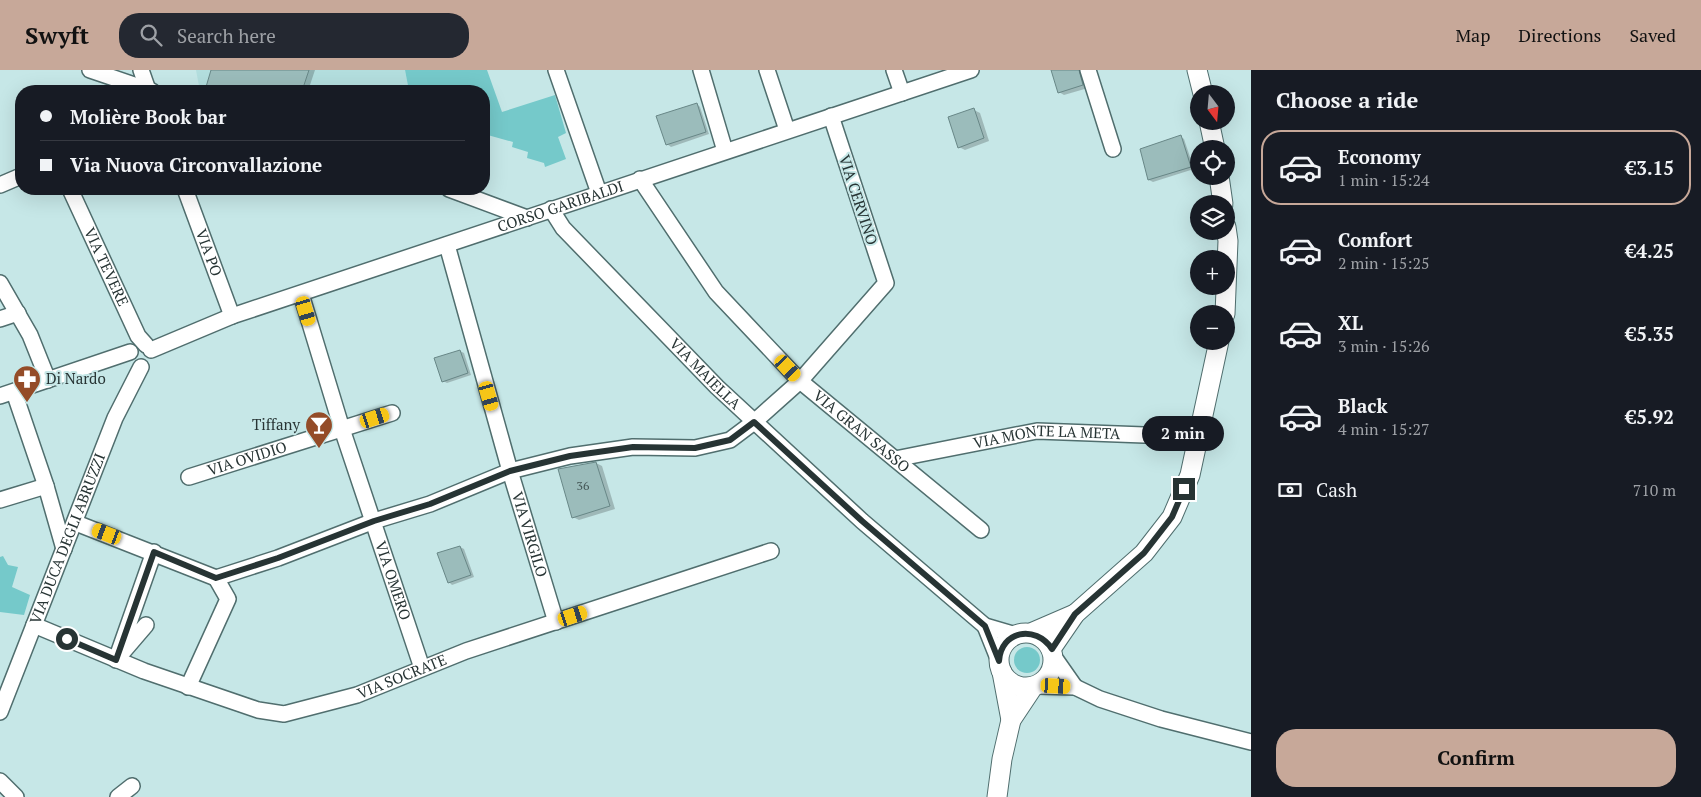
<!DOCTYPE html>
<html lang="en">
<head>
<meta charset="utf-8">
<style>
  body { margin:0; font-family:"PT Serif",serif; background:#242831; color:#f1f3f6; height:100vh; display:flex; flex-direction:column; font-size:19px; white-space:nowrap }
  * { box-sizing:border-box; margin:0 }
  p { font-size:16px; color:#9ea1a6 }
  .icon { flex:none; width:28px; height:28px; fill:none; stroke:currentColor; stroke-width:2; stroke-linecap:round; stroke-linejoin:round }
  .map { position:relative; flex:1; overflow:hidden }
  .sheet { display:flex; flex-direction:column; background:#171b24; width:450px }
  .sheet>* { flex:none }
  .top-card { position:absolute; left:15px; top:15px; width:475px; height:110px; border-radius:20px; box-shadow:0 5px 20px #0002; display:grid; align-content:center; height:110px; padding:0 25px; background:#171b24 }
  .needle { width:32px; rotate:164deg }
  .buttons { position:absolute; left:1190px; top:15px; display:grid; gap:10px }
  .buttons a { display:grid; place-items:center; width:45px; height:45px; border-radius:50%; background:#171b24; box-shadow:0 5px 20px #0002; font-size:25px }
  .end { position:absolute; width:22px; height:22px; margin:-11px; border:6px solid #273434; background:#fff; box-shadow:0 0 0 2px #fff }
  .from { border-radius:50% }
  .bubble { position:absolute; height:35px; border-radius:18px; background:#171b24; box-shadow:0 5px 20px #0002; font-size:16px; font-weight:700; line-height:35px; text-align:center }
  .car { position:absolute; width:15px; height:30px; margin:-15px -8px; border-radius:6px; box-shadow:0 0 4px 1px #0007; background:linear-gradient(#f5c518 24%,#345 0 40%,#f5c518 0 76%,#345 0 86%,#f5c518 0) }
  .top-card b { display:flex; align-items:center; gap:18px; height:48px; font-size:19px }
  .top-card b+b { border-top:1px solid #363941 }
  .top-card i { width:12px; height:12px; background:#f1f3f6 }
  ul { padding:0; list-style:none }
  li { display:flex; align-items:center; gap:15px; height:75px; margin:0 10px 8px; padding:0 15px; border:2px solid transparent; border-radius:20px }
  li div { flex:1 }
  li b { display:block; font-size:19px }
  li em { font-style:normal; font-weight:700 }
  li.selected { border-color:#c7a899 }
  li>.icon { width:45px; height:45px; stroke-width:1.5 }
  h2 { padding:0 25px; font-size:22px; line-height:60px }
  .pay { display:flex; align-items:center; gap:12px; height:55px; padding:0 25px; font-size:19px }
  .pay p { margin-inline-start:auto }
  .primary-button { display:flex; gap:10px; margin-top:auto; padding:10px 25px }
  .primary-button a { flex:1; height:58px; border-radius:20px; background:#c7a899; color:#111; font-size:20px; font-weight:700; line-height:58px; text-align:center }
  header { display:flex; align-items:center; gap:30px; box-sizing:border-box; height:70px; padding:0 25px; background:#c7a899; color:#111 }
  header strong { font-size:24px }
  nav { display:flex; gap:28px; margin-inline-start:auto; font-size:18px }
  .search { width:350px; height:45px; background:#242831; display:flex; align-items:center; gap:12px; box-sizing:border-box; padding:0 18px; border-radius:20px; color:#9ea1a6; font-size:19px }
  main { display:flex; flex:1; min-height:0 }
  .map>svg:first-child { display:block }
  .built { fill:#b3dede }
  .green { fill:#75c9ca }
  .shadow { fill:#0003 }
  .building { fill:#9bbcbb; stroke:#688787 }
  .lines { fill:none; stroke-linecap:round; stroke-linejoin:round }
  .minor-casing { stroke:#506e6e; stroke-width:18 }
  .tertiary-casing { stroke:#506e6e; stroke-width:21 }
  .minor { stroke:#fff; stroke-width:15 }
  .tertiary { stroke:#fff; stroke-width:19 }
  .route { stroke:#273434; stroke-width:6 }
  .labels { text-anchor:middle; stroke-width:4; stroke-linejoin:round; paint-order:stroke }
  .number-label { font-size:12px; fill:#445656 }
  .street-label { font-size:15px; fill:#273434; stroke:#c6e7e7 }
  .poi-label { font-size:15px; fill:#273434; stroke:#c6e7e7; text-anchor:start }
</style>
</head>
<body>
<header>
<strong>Swyft</strong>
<div class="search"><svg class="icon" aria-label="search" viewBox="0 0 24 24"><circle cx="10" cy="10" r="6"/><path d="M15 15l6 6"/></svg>Search here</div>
<nav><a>Map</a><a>Directions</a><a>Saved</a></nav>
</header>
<main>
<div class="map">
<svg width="1251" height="727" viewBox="0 0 1251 727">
  <rect width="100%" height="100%" fill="#c6e7e7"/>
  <!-- built -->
  <polygon class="built" points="196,0 405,0 409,21 200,21"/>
  <!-- green -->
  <g class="green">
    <polygon points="405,0 487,0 502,42 555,25 566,63 558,67 566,89 545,97 544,93 527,88 528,82 512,77 513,72 484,64 484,21 409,21"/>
    <polygon points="3,486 8,495 18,497 12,517 30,525 24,545 0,542 0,487"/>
    <circle cx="1027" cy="590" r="13"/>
  </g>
  <!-- shadow -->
  <g class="shadow">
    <polygon points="213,0 315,0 308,21 218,21 208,17"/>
    <polygon points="1052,0 1084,0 1088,18 1064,25 1059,22"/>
    <polygon points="697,34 700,37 709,64 671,77 667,74"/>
    <polygon points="974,40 980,43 989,71 965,80 959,77"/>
    <polygon points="1181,67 1184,69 1194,99 1153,112 1149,110"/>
    <polygon points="460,281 464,283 471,305 447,313 443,311"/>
    <polygon points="596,393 602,396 615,439 579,450 573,447"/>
    <polygon points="460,477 464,479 474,507 452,515 449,512"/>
  </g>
  <!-- building -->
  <g class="building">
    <polygon points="211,0 309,0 302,21 219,21 206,17"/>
    <polygon points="1051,0 1079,0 1083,15 1058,23"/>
    <polygon points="697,33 706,62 666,75 656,46"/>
    <polygon points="974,38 984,68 958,78 948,47"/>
    <polygon points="1181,65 1191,97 1148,110 1140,79"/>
    <polygon points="460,280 468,303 442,312 434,288"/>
    <polygon points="596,392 610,436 572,448 558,399"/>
    <polygon points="460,476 471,505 448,513 437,483"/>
  </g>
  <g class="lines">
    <!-- minor casing -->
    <g class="minor-casing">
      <g id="minor">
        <polyline points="90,0 152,21"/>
        <polyline points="141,0 148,20"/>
        <polyline points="556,0 599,123"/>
        <polyline points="701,0 725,81"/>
        <polyline points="767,0 787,60"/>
        <polyline points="894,0 902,23"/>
        <polyline points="1088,0 1113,79"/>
        <path id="s1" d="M640,109L716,222L800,311L981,460"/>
        <polyline points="0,115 21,106"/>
        <path id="s2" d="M70,119L138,266L146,275"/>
        <path id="s3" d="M185,119L232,246"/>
        <polyline points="449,119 527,148"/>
        <path id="s4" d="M551,139L563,158L717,317L862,451L985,556L1016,565"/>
        <path id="s5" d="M447,175L510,401L556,552"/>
        <polyline points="0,213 30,265 48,310"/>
        <path id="s6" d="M301,224L342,359L422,598"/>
        <polyline points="0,249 18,243"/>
        <path id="s7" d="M151,280L232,246L971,0"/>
        <polyline points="14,322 46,416 64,479"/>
        <polyline points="0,326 130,282"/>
        <path id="s8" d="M895,389L1037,361L1198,367"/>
        <path id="s9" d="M189,407L392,343"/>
        <polyline points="0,430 46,416"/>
        <polyline points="76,453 216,508"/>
        <polyline points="216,508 278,488 374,451 430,434 510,401 570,386 633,377 695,378 730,370 754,352 800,311 886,213 831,46"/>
        <path id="s10" d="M34,555L144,601L258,640L284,644L357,625L466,581L771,481"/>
        <polyline points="146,555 116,590 154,482"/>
        <polyline points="985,556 999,591"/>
        <polyline points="1054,587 1075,617"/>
        <polyline points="1037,616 1075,617 1100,629 1161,649 1251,672"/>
        <polyline points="188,617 228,529 216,508"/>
        <path id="s11" d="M0,642L115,348L141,297"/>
        <polyline points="0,711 16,727"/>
        <polyline points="118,727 132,716"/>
      </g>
    </g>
    <!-- tertiary casing -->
    <g class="tertiary-casing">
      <g id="tertiary">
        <polyline points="1197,0 1203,24"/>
        <polyline points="1209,51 1215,79"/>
        <polyline points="1219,106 1223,134"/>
        <polyline points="1225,244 1228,171 1226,157"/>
        <circle cx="1026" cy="590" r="27"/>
        <polyline points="1031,563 1075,544"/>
        <polyline points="1051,579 1075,544 1144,483 1172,447 1190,405 1219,271"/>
        <polyline points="1002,602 1011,650"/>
        <polyline points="997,727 1002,689 1011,650 1033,617"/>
      </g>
    </g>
    <!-- minor -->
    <use href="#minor" class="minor"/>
    <!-- tertiary -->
    <use href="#tertiary" class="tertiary"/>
  </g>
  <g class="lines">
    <!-- route -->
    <path class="route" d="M67,569L116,590L154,482L216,508L278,488L374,451L430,434L510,401L570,386L633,377L695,378L730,370L754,352L862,451L985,556L999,591C1001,561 1035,554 1052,579L1075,544L1144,483L1172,447L1184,419"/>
  </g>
  <!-- icons -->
  <defs>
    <g id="pharmacy-pin" transform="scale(1.4375)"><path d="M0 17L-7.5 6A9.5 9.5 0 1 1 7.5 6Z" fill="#944c28" stroke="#c6e7e7"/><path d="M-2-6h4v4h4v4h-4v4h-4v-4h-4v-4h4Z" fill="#fff"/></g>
    <g id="bar-pin" transform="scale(1.4375)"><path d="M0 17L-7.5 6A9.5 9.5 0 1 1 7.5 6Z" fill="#944c28" stroke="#c6e7e7"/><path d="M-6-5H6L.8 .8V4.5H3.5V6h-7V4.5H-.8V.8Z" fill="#fff"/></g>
  </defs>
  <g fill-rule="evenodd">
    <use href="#pharmacy-pin" x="27" y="309"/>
    <use href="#bar-pin" x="319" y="355"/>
  </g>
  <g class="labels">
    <!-- number labels -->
    <g class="number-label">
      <text x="583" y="420">36</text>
    </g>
    <!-- street labels -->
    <g class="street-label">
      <text transform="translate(858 130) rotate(72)" y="5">VIA CERVINO</text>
      <text dy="5" stroke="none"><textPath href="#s7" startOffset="434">CORSO GARIBALDI</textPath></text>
      <text dy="5" stroke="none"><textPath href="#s3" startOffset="68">VIA PO</textPath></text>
      <text dy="5" stroke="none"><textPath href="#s2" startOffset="86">VIA TEVERE</textPath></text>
      <text dy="5" stroke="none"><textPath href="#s4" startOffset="226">VIA MAIELLA</textPath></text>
      <text dy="5" stroke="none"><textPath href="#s1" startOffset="338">VIA GRAN SASSO</textPath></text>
      <text dy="5" stroke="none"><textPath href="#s8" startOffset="154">VIA MONTE LA META</textPath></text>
      <text dy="5" stroke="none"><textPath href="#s9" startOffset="61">VIA OVIDIO</textPath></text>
      <text dy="5" stroke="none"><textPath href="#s5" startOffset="301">VIA VIRGILO</textPath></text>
      <text dy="5" stroke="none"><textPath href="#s11" startOffset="186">VIA DUCA DEGLI ABRUZZI</textPath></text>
      <text dy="5" stroke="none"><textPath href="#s6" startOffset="301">VIA OMERO</textPath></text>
      <text dy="5" stroke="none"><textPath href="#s10" startOffset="390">VIA SOCRATE</textPath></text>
    </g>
    <!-- poi labels -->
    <g class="poi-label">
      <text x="46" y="314">Di Nardo</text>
      <text x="300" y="360" text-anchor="end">Tiffany</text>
    </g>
  </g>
</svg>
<div class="buttons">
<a><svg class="needle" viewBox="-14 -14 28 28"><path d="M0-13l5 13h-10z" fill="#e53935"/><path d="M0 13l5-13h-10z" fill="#9ea1a6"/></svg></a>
<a><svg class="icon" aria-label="locate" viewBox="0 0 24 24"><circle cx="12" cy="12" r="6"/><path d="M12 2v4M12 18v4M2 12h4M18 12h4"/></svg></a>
<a><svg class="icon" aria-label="layers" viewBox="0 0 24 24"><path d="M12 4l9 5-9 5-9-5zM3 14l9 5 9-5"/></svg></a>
<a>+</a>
<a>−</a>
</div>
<i class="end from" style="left:67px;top:569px"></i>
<i class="end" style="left:1184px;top:419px"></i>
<div class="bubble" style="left:1142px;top:346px;width:82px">2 min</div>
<i class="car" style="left:306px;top:241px;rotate:163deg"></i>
<i class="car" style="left:788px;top:298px;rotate:137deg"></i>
<i class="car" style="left:489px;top:326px;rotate:164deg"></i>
<i class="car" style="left:375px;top:348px;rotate:72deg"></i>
<i class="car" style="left:107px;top:464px;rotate:291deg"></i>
<i class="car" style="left:573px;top:546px;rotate:72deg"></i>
<i class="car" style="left:1056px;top:616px;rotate:93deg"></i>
<div class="top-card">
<b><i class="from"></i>Molière Book bar</b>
<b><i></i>Via Nuova Circonvallazione</b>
</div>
</div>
<section class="sheet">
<h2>Choose a ride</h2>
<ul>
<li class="selected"><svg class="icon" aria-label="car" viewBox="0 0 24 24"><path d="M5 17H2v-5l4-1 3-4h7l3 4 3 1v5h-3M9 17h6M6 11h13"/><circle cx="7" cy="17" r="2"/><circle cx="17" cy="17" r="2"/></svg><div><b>Economy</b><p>1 min · 15:24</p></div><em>€3.15</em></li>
<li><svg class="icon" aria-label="car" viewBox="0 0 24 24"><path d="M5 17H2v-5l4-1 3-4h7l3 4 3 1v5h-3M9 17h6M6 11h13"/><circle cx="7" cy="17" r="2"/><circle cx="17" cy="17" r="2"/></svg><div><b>Comfort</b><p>2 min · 15:25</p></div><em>€4.25</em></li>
<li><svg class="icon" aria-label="car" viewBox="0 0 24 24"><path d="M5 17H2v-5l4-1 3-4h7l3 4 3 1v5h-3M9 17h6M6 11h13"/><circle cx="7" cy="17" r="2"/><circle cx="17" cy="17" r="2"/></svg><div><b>XL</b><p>3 min · 15:26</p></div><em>€5.35</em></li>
<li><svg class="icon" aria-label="car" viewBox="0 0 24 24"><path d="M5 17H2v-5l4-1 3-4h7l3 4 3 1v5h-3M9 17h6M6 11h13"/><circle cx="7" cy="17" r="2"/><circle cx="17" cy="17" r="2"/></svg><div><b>Black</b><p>4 min · 15:27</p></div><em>€5.92</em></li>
</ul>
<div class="pay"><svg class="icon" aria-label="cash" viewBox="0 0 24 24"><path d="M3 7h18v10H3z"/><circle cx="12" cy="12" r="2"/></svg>Cash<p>710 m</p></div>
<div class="primary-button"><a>Confirm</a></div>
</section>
</main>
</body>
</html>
